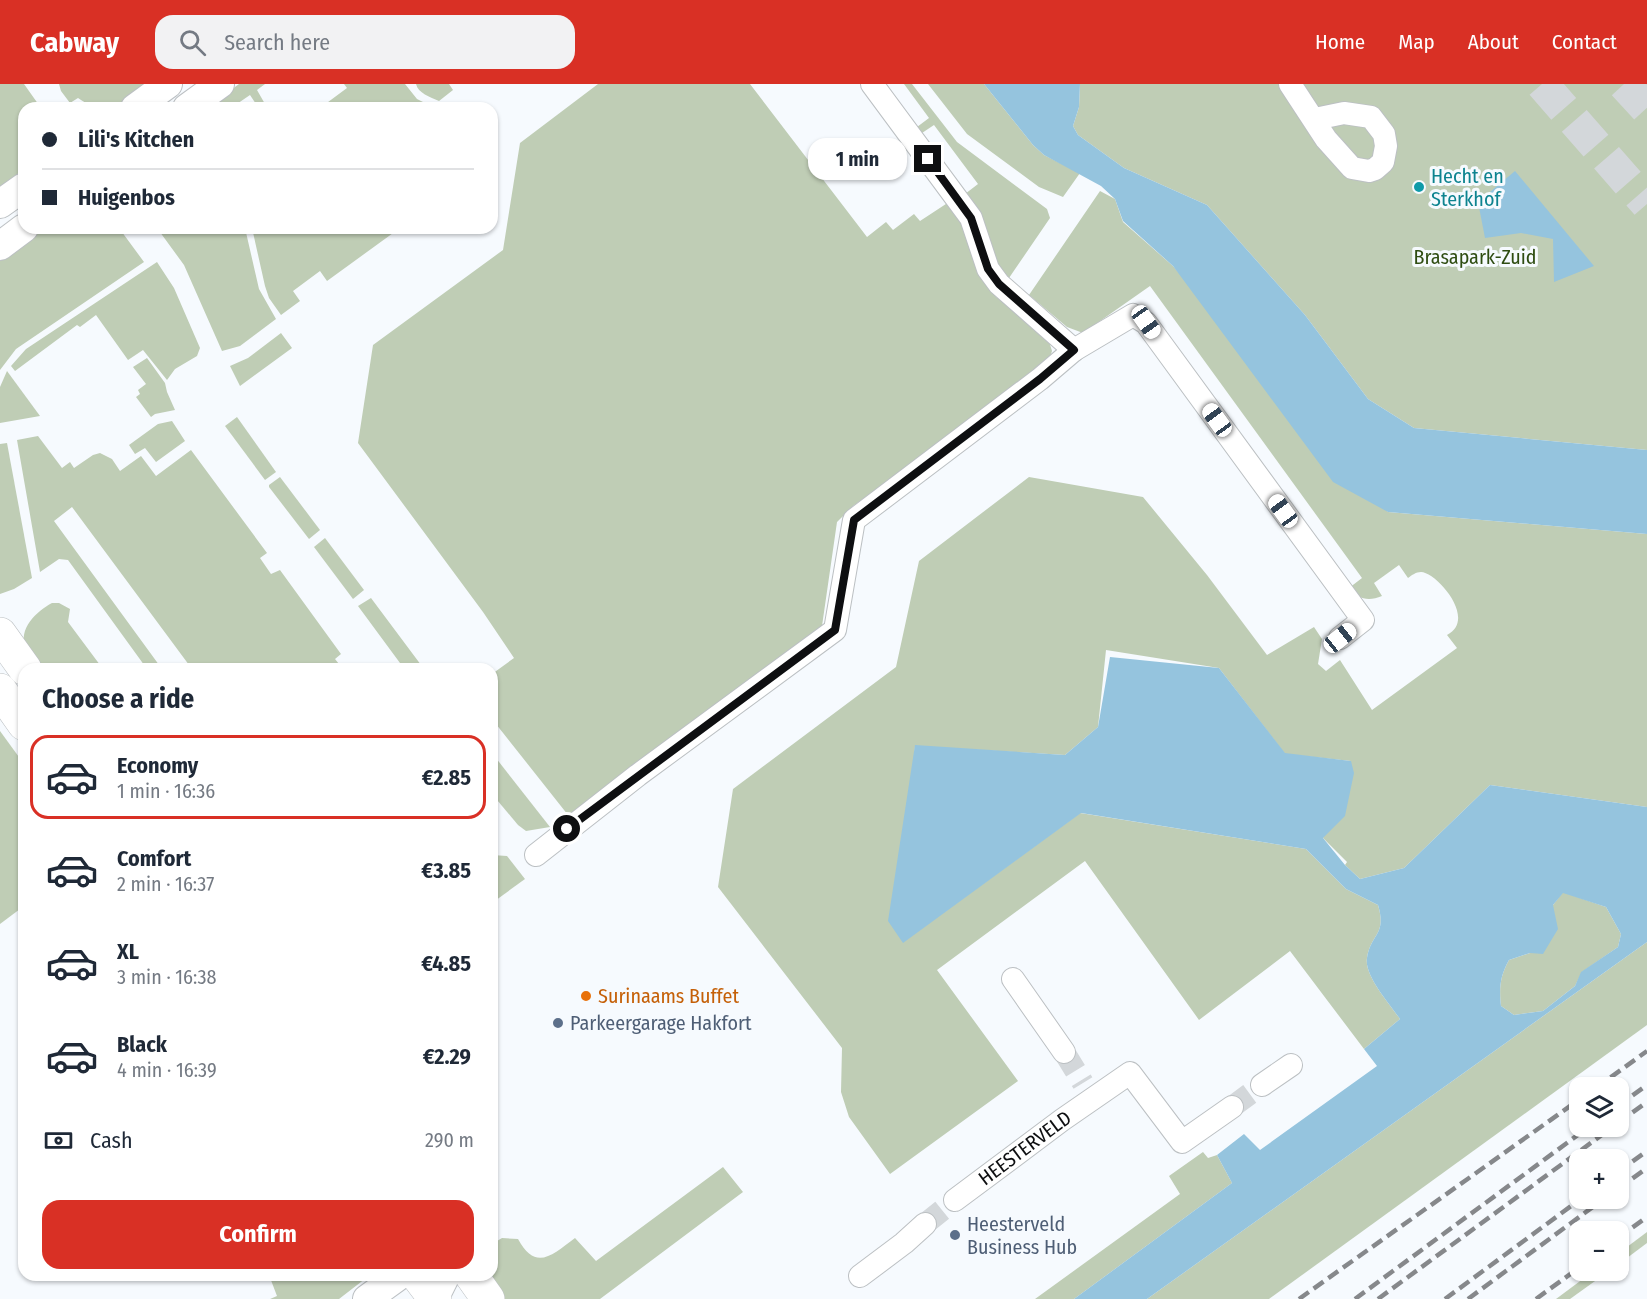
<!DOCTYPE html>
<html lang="en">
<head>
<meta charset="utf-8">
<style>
  body { margin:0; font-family:"Fira Sans Condensed",sans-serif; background:#f2f2f3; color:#1f2937; height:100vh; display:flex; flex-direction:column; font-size:22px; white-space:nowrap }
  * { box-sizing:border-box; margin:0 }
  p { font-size:20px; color:#747a83 }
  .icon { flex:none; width:33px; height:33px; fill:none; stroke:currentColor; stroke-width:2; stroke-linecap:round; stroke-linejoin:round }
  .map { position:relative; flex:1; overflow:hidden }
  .panel { position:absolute; left:18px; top:579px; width:480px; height:618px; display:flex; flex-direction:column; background:#fff; border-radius:18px; box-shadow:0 2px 4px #0004 }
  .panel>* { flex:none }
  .hud { position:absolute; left:18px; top:18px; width:480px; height:132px; border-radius:18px; box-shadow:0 2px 4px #0004; display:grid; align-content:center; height:132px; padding:0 24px; background:#fff }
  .fabs { position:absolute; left:1569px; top:993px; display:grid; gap:12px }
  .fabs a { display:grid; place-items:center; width:60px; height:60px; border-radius:12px; background:#fff; box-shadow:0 2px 4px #0004; font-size:30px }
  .end { position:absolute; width:27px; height:27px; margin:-14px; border:8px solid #0e0f11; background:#fff; box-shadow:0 0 0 3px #fff }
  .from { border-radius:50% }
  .bubble { position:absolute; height:42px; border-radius:18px; background:#fff; box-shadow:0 2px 4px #0004; font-size:20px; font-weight:700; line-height:42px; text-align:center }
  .car { position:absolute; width:18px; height:36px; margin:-18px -9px; border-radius:8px; box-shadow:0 0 4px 2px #0007; background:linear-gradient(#fff 24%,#345 0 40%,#fff 0 76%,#345 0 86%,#fff 0) }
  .hud b { display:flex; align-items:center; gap:21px; height:57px; font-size:22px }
  .hud b+b { border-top:2px solid #e0e1e3 }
  .hud i { width:15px; height:15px; background:#1f2937 }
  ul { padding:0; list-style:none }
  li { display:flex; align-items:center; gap:18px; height:84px; margin:0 12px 9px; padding:0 12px; border:3px solid transparent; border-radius:18px }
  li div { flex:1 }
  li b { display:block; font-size:22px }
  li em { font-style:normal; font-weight:700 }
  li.on { border-color:#d93025 }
  li>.icon { width:54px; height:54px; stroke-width:1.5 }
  h2 { padding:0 24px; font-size:27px; line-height:72px }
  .pay { display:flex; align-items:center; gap:15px; height:66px; padding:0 24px; font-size:22px }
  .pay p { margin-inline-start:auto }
  .cta { display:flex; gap:12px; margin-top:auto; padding:12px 24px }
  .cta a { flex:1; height:69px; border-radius:18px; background:#d93025; color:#fff; font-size:24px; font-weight:700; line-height:69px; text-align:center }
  header { display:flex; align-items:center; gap:36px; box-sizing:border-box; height:84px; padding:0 30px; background:#d93025; color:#fff }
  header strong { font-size:28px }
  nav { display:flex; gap:33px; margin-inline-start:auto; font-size:21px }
  .search { width:420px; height:54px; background:#f2f2f3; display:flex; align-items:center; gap:15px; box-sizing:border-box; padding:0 21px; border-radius:18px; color:#747a83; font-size:22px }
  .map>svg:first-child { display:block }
  .green { fill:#bfcdb5 }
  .water { fill:#95c4de; fill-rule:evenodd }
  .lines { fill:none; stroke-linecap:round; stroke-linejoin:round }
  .minor-tunnel { stroke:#d3d7da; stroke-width:22; stroke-dasharray:22 11; stroke-linecap:butt }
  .motorway-tunnel { stroke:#d3d7da; stroke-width:33; stroke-dasharray:33 16; stroke-linecap:butt }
  .minor-casing { stroke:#bcc0c3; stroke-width:24 }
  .tertiary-casing { stroke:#bcc0c3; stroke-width:30 }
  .secondary-casing { stroke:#bcc0c3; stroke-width:34 }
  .minor { stroke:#fff; stroke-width:22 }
  .tertiary { stroke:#fff; stroke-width:28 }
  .secondary { stroke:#fff; stroke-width:33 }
  .rail { stroke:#86888b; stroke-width:4.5; stroke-dasharray:12 6; stroke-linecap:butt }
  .route { stroke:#0e0f11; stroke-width:8 }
  .culture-dot { fill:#0f9aa8; stroke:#f6fafe; stroke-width:2 }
  .food-dot { fill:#e8710a; stroke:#f6fafe; stroke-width:2 }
  .service-dot { fill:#5c6f8a; stroke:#f6fafe; stroke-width:2 }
  .labels { text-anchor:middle; stroke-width:6; stroke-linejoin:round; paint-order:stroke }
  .culture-label { font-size:20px; fill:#0d838f; stroke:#f6fafe; text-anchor:start }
  .park-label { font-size:20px; fill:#2f4d12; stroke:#f6fafe }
  .food-label { font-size:20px; fill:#c56008; stroke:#f6fafe; text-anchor:start }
  .service-label { font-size:20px; fill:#4e5e75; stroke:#f6fafe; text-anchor:start }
  .street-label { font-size:20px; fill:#0e0f11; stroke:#f6fafe }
</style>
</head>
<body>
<header>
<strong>Cabway</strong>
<div class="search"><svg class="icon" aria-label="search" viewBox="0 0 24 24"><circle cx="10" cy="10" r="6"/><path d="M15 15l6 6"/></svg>Search here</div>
<nav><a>Home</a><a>Map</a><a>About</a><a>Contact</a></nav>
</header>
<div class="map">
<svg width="1647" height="1215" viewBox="0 0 1647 1215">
  <rect width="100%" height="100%" fill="#f6fafe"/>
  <!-- green -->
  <g class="green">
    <polygon points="0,0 24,0 41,24 24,24 24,85 0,103"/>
    <path d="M59,0H148C121,21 111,36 78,14L70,19L61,7Z"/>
    <polygon points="239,0 265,0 257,6 265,20 258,23 250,11 231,24 207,24"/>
    <polygon points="344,0 405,0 417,15 435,24 320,24 347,4"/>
    <path d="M416,0H449L453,6L439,17C430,13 418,9 416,0Z"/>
    <polygon points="598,0 750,0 867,153 886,138 893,146 914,130 920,137 949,118 963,139 982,191 996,213 1010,221 1048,254 1052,267 1047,282 853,422 837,438 822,542 812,553 568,731 492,635 492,590 514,574 483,528 358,359 373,261 503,166 520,59"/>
    <polygon points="904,0 912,0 957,58 1047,125 1050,134 1009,194 997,181 965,110 978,100 934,41 922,49 917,43 929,34"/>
    <polygon points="928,0 984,0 1033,61 1044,71 1080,89 1063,113 1039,103 967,50"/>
    <polygon points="1080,0 1647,0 1647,366 1414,344 1368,315 1305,231 1207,121 1124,84 1078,51 1073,42 1079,23"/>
    <path d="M1100,107L1115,115L1123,138L1173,182L1388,428L1647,450V723L1490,701L1404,784L1360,795L1345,781L1347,778L1323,754L1351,677L1285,670L1219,584L1106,566L1098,643L1065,671L915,662L903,858L1080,729L1306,765L1346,805L1378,821C1387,851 1371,849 1367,874C1364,892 1390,920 1400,935L1364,965L1290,867L1199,936L1085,777L937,886L1018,997L890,1090L849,1033L841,1008L842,964L718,803L733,705L896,583L919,477L1029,393L1143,413L1207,491L1267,571L1314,543L1322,555L1318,580L1326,587L1340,576L1372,626L1457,564L1447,551C1478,535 1436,488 1421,488C1416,488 1412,491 1408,494L1399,481L1374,499L1382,512C1368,518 1358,515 1349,504L1362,494L1150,202L1083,249L1067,243L1029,211Z"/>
    <polygon points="44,144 119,144 144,178 16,265 0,286 0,177"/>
    <polygon points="157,144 245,144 259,205 276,235 240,262 222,267 184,181"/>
    <polygon points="252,144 400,144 327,197 320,187 293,207 300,217 281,231 269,214 265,202"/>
    <polygon points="157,178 174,204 200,264 197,272 175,285 167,296 143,266 128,276 96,231 80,243 77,241 15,287 11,282 26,265"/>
    <polygon points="281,249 292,264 240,302 230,282 248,274"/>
    <polygon points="147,274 165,299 167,308 175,326 155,330 151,333 136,313 140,310 138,306 146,300 133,283"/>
    <polygon points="7,287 40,332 0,339 0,303"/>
    <polygon points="237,333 276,388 265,396 225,342"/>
    <polygon points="172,337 185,357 156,378 145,364 135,370 129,361 158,340"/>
    <polygon points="38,352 62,384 70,378 74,384 93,371 100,369 112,375 120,387 141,372 156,392 191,366 267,469 260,474 271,490 280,486 341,570 335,575 343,585 192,585 72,423 54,437 162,585 147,585 68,476 59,475 40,488 17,356"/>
    <polygon points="7,359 32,494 14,505 0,510 0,360"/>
    <polygon points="280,393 320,446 309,455 269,403 269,401"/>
    <polygon points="325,454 364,506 353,515 314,463"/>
    <polygon points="371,514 424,585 391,585 400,579 358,522"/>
    <path d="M52,519H59L70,525L68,538L103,585H39C35,578 29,572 26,565C17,545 37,527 52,519Z"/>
    <polygon points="0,647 24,680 24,822 0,840"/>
    <polygon points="492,669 550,743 526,747 518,741 492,710"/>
    <polygon points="492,771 507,772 525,795 492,819"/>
    <path d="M1563,808L1606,823L1621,850L1618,863L1582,888L1575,902L1543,927L1514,931L1501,922C1499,904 1500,892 1509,876L1530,869L1553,821Z"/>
    <polygon points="1647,858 1647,941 1269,1215 1147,1215"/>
    <polygon points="1203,1068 1208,1074 1217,1071 1232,1099 1074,1215 1035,1215 1180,1110 1169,1092"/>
    <path d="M723,1083L743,1108L600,1215H502L484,1191H492V1160L502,1154L518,1155C536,1188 552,1171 575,1154L596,1177Z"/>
    <polygon points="1647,1148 1647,1159 1619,1180 1619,1169"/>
    <polygon points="1595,1186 1609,1187 1570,1215 1556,1215"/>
    <polygon points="269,1191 370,1191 339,1215 270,1215 277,1212"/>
  </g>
  <!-- water -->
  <g class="water">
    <polygon points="984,0 1080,0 1079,23 1073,42 1078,51 1124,84 1207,121 1305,231 1368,315 1414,344 1647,366 1647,450 1388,428 1333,398 1173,182 1123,137 1115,115 1101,102 1044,71 1033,61"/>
    <polygon points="1515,87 1594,182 1554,198 1553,155 1521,149 1485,154 1478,118"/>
    <path d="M1110,573L1219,584L1285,669L1351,677L1354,689L1345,732L1323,754L1345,781L1360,795L1404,784L1490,701L1647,723V858L1147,1215H1074L1232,1099L1217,1071L1244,1050L1260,1066L1377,982L1364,965L1400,935C1390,920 1364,892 1367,874C1371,849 1387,851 1378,821L1346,805L1306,765L1081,729L903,859L888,837L915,661L1065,671L1098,643ZM1563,809L1606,823L1621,850L1618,863L1581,888L1575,902L1543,927L1514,931L1501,922C1499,904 1500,892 1509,876L1530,869L1543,870L1558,845L1553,821Z"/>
  </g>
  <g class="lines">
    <!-- minor-tunnel -->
    <g class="minor-tunnel">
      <polyline points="1064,968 1083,999"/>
      <polyline points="1232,1023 1262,1001"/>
      <polyline points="925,1140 955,1116"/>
    </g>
    <!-- motorway-tunnel -->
    <g class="motorway-tunnel">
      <polyline points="1542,0 1647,120"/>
      <polyline points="1624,0 1647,25"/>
    </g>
    <!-- minor casing -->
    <g class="minor-casing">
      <g id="minor">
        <polyline points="872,0 971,134 988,185 999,200 1074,266"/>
        <polyline points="1290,0 1326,55 1352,84 1369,87 1375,85 1383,78 1386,62 1384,50 1371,33 1344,29 1315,35"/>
        <polyline points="536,771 638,691 835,546 854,436 1040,295 1074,266 1133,231 1146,239 1363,536 1340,554"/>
        <polyline points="1013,895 1064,968"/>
        <polyline points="1262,1001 1291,981"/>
        <path id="s1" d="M955,1116L1062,1036L1130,989L1182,1058L1232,1023"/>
        <polyline points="860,1192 904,1159 925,1140"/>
      </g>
    </g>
    <!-- tertiary casing -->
    <g class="tertiary-casing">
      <g id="tertiary">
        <polyline points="135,24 168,0"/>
        <polyline points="187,24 220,0"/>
        <polyline points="0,120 24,103"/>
        <polyline points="0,162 24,144"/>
        <polyline points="367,1215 400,1191"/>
        <polyline points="434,1215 446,1191"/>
      </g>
    </g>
    <!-- secondary casing -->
    <g class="secondary-casing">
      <g id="secondary">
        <polyline points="0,550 25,585"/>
        <polyline points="0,606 24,640"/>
        <polyline points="417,1191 435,1215"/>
        <polyline points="471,1191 488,1215"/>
      </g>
    </g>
    <!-- minor -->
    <use href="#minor" class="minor"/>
    <!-- tertiary -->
    <use href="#tertiary" class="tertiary"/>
    <!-- secondary -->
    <use href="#secondary" class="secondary"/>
    <!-- rail -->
    <g class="rail">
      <polyline points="1596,1004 1647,967"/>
      <polyline points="1618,1022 1647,1001"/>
      <polyline points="1618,1039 1647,1018"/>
      <polyline points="1618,1088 1647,1067"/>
      <polyline points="1618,1105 1647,1084"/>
      <polyline points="1618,1154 1647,1133"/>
      <polyline points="1299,1215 1580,1015"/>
      <polyline points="1355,1215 1590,1042"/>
      <polyline points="1378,1215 1614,1042"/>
      <polyline points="1445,1215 1582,1114"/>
      <polyline points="1468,1215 1605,1114"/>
      <polyline points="1536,1215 1580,1183"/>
    </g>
  </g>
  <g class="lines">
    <!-- route -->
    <polyline class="route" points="567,745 835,546 854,436 1040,295 1074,266 999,200 988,185 971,134 928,75"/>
  </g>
  <!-- markers -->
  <circle class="culture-dot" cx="1419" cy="103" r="6"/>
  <circle class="food-dot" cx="586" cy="912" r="6"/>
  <g class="service-dot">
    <circle cx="558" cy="939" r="6"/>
    <circle cx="955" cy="1151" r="6"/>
  </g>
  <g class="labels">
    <!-- culture labels -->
    <g class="culture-label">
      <text x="1431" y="99">Hecht en<tspan x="1431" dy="23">Sterkhof</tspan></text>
    </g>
    <!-- park labels -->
    <g class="park-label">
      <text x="1475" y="180">Brasapark-Zuid</text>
    </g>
    <!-- food labels -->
    <g class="food-label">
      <text x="598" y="919">Surinaams Buffet</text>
    </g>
    <!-- service labels -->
    <g class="service-label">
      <text x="570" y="946">Parkeergarage Hakfort</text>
      <text x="967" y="1147">Heesterveld<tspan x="967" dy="23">Business Hub</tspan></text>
    </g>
    <!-- street labels -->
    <g class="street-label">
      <text dy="7" stroke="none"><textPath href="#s1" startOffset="87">HEESTERVELD</textPath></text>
    </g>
  </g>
</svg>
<div class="fabs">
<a><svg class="icon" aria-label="layers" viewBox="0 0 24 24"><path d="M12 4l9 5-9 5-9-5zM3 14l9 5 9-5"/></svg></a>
<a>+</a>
<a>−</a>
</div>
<i class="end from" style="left:567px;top:745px"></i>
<i class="end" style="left:928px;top:75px"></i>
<div class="bubble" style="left:808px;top:54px;width:99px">1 min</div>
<i class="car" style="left:1146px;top:238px;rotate:145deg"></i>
<i class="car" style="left:1217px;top:336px;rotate:324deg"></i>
<i class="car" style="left:1283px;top:427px;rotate:324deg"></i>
<i class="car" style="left:1340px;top:554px;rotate:51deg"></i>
<div class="hud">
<b><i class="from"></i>Lili's Kitchen</b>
<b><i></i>Huigenbos</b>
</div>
<section class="panel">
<h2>Choose a ride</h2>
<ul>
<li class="on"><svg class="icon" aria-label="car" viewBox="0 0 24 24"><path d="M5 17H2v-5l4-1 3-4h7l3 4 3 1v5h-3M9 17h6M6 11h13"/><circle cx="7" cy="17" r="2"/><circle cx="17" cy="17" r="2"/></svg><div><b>Economy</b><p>1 min · 16:36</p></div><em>€2.85</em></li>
<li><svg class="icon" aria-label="car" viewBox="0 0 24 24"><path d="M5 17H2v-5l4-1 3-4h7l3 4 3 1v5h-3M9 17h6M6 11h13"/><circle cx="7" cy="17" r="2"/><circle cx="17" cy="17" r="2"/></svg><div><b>Comfort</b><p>2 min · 16:37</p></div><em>€3.85</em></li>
<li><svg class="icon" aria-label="car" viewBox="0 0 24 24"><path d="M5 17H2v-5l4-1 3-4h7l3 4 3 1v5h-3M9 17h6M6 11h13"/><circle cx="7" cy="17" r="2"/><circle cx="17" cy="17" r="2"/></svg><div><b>XL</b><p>3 min · 16:38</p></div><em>€4.85</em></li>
<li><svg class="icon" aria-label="car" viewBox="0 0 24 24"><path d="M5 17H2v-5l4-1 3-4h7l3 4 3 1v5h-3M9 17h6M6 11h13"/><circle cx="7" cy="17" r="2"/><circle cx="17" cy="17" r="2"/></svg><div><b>Black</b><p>4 min · 16:39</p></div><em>€2.29</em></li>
</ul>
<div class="pay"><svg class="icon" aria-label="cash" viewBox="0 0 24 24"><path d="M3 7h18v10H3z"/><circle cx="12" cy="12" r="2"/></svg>Cash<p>290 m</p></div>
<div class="cta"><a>Confirm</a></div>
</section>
</div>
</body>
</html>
